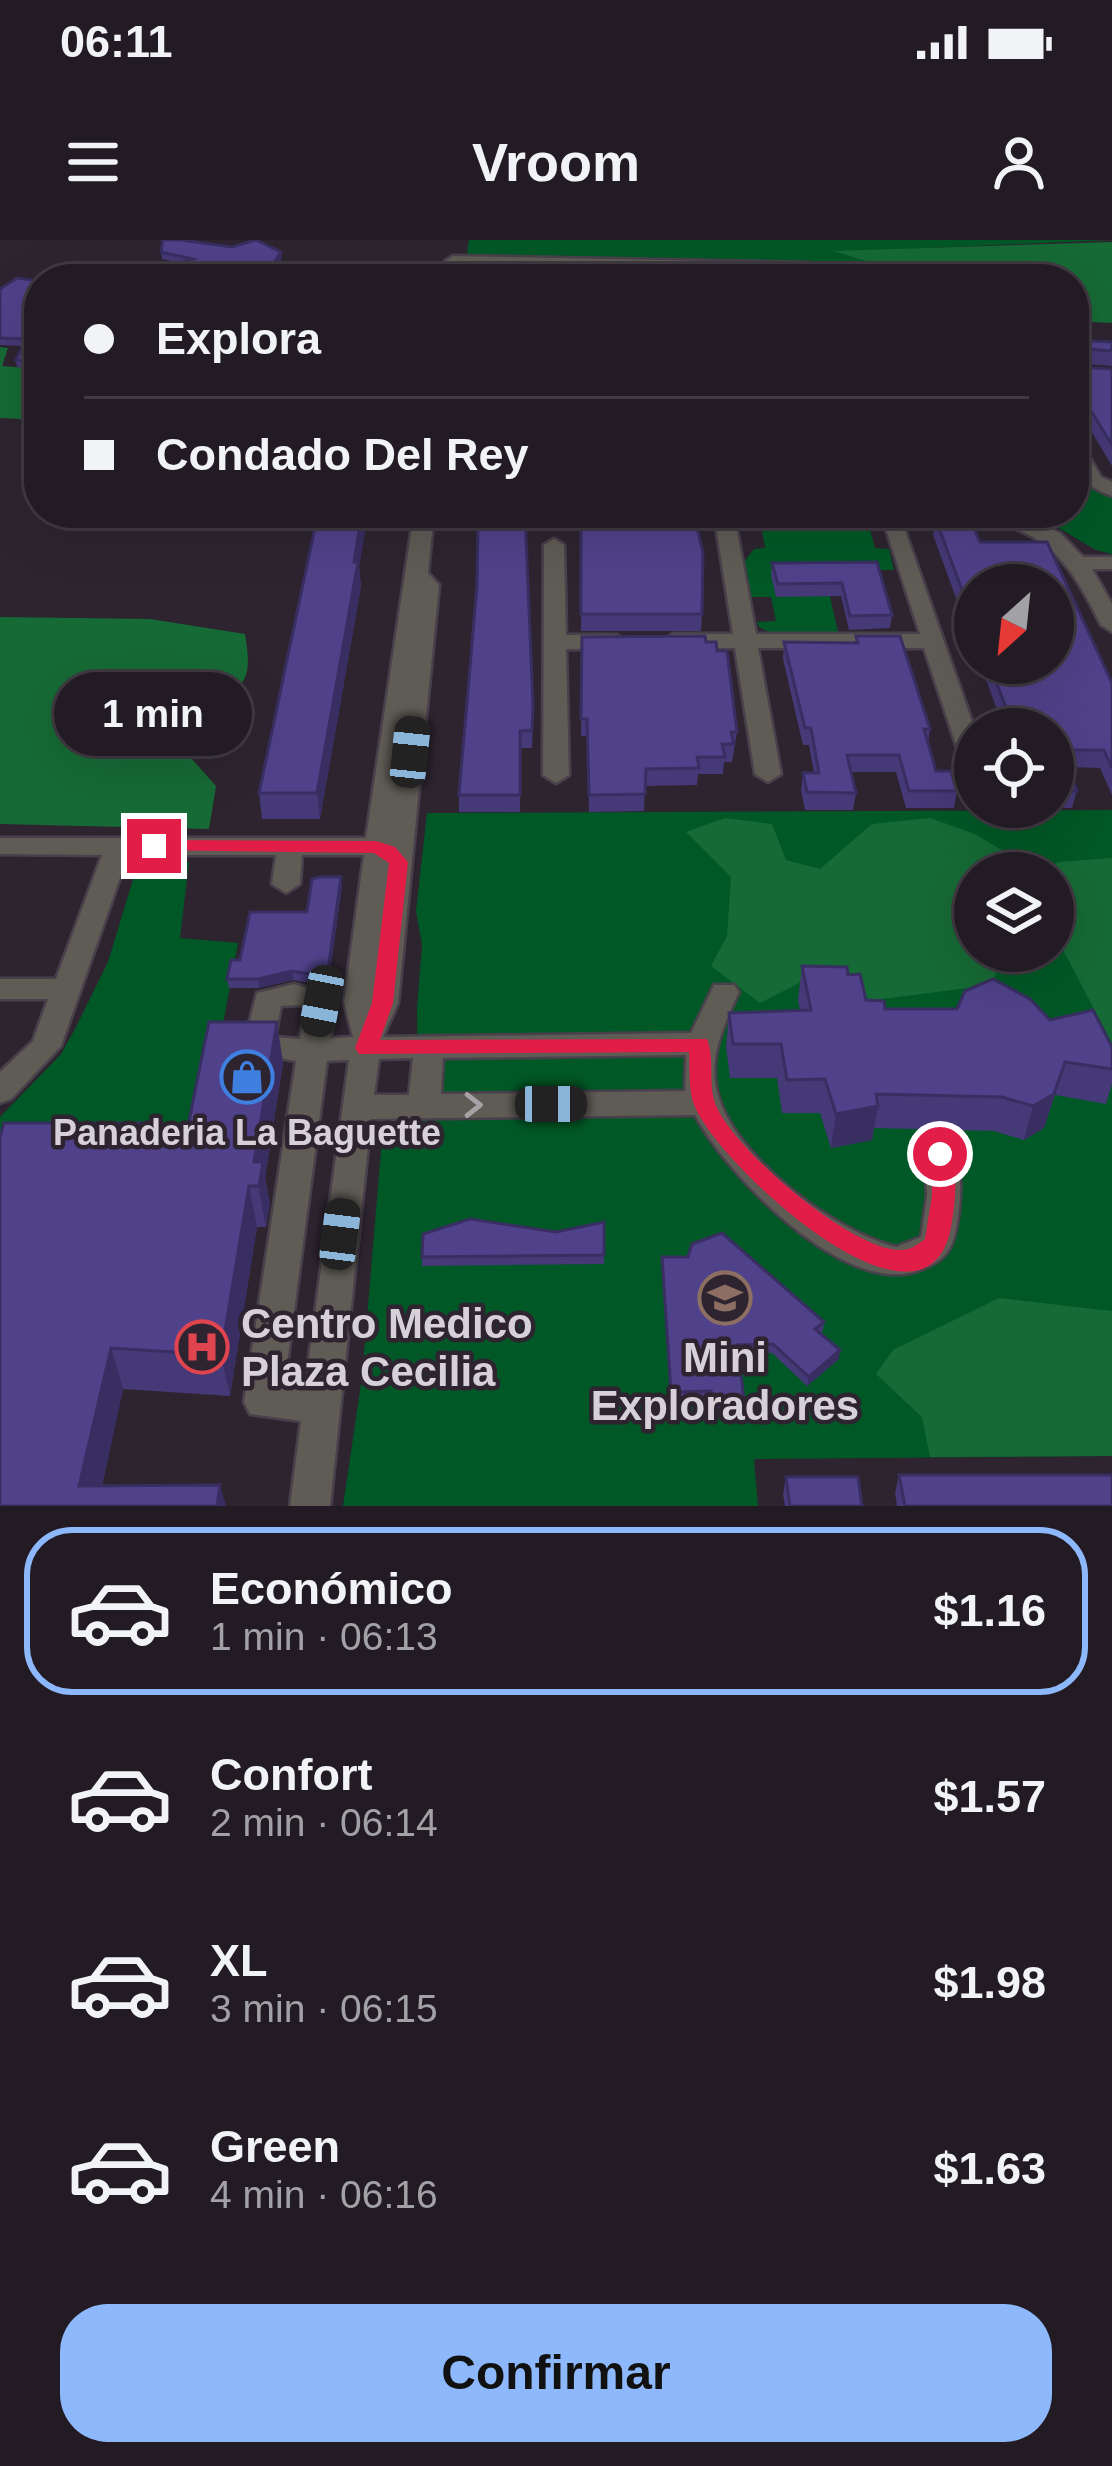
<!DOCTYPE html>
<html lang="es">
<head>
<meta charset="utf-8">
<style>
  body { margin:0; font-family:Helvetica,sans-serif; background:#2e2831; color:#f1f3f6; height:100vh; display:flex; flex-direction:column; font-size:45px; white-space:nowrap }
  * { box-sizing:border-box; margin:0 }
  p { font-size:39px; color:#a2a1a6 }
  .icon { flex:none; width:66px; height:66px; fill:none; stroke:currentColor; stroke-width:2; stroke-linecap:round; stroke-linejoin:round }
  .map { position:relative; height:1266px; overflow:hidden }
  .details { display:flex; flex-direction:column; background:#221b24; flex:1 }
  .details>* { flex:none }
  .guide { position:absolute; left:24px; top:24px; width:1065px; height:264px; border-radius:48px; box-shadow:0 12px 48px #0002,0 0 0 3px #3f3941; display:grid; align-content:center; height:264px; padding:0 60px; background:#221b24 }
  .needle { width:78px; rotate:207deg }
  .buttons { position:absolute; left:954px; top:324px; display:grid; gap:24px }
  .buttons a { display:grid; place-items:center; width:120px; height:120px; border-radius:50%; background:#221b24; box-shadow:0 12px 48px #0002,0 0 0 3px #3f3941; font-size:60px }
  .end { position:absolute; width:54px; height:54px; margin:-27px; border:15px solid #e11d48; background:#fff; box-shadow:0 0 0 6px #fff }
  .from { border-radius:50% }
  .bubble { position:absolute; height:84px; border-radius:42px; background:#221b24; box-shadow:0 12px 48px #0002,0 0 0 3px #3f3941; font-size:39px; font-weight:700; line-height:84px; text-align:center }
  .car { position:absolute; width:36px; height:72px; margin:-36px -18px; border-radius:15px; box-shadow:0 0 9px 3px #0007; background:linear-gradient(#222 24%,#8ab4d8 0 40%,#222 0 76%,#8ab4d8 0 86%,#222 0) }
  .guide b { display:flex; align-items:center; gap:42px; height:114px; font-size:45px }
  .guide b+b { border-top:3px solid #3f3941 }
  .guide i { width:30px; height:30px; background:#f1f3f6 }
  ul { padding:21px 0 0; list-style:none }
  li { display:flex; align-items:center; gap:36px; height:168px; margin:0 24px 18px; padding:0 36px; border:6px solid transparent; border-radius:48px }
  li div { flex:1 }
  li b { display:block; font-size:45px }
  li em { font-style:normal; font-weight:700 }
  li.current { border-color:#8db9fc }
  li>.icon { width:108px; height:108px; stroke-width:1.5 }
  .button { display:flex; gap:24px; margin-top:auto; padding:24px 60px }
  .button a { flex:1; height:138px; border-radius:48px; background:#8db9fc; color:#111; font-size:48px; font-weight:700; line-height:138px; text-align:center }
  .status { display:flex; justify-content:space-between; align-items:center; height:84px; padding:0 60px; background:#221b24; direction:ltr }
  .status svg { height:33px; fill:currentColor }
  header { display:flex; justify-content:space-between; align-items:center; height:156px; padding:0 60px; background:#221b24; font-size:54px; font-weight:700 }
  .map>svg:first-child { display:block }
  .green { fill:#005826; fill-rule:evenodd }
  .forest { fill:#166a35 }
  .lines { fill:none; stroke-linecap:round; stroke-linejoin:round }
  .minor-casing { stroke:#48404b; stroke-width:5 }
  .minor { fill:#5f5b55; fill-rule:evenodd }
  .wall { fill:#453977 }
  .shaded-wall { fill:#382e61 }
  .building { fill:#50428a; stroke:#382e61; stroke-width:3 }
  .oneway { stroke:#a6a1a4 }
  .route { fill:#e11d48 }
  .labels { text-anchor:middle; stroke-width:9; stroke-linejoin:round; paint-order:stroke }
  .poi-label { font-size:36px; font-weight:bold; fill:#d6d0d8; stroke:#2d2430 }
  .near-poi-label { font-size:42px; font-weight:bold; fill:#d6d0d8; stroke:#2d2430; text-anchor:start }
</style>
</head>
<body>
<div class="status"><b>06:11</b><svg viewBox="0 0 49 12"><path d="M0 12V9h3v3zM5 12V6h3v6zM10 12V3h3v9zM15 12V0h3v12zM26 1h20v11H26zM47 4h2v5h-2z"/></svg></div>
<header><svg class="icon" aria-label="menu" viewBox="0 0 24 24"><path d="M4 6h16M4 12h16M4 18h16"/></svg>Vroom<svg class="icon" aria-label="person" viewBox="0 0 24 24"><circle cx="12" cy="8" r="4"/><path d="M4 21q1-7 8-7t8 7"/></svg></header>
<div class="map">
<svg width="1112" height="1266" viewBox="0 0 1112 1266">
  <rect width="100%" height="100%" fill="#2d2430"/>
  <!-- green -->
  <g class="green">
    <polygon points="469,0 1112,0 838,12 925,39 767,39 584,30 464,34"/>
    <polygon points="1074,238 1112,258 1112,314 1096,310 1033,273 1074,273"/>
    <polygon points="875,283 877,289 870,290 875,308 889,309 894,330 824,330 838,392 769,392 759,387 757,382 776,381 771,357 751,357 744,322 754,309 765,308 761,284"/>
    <path d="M1112,570V1216L754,1219L758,1266H343L362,1137L382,899L418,883L417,769L422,705L416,671L427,573ZM975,633H1053V711H975Z"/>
    <polygon points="189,622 180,698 238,703 195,935 0,912 0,877 61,814 75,789 108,722 138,623"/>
  </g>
  <!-- forest -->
  <g class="forest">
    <polygon points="1112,2 1112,83 1074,81 1074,39 925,39 833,11"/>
    <polygon points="506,30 767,39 463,39 464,34"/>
    <polygon points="0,107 8,108 2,126 39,129 39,180 0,178"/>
    <path d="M0,377L150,379L245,394C254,446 243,452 195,462L183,509L216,546L209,589L0,584Z"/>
    <polygon points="725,578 772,584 786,620 820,629 872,584 930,578 975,594 1040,633 1058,622 1112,618 1112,803 1053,691 1053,633 975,633 975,711 1003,711 992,745 866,761 817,734 760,763 711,726 727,696 731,637 686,592"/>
    <polygon points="999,1058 1112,1071 1112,1216 930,1217 922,1177 876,1134 893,1110"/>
  </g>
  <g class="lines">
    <!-- minor casing -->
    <g class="minor-casing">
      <g id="minor">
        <polygon points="453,16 812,23 820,28 812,33 448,24 445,21"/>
        <path d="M1074,201L1081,203L1101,237L1112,242V256C1083,246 1074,231 1074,201Z"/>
        <path d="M414,273H1011L1060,293L1083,317H1112V329H1092L1112,364V392L1101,385C1070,324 1053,296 983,278L735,280L756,394H920L885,286L895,280L902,282L975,490V533L963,526L924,408H758L781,534L768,542L755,534L735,408H673L662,401L673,394H733L715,280L433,282L428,333L439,345L398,763L383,797L691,793L714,745H734L739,752C725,782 708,817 717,851C732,916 835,992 896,1007L921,997L927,955L924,914L929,905L940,901L951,905C963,926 961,955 958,978C954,1007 948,1021 917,1031C843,1056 726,934 695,875L371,879L330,1266H290L301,1181L250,1174L244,1162L296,821L258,814L244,803L257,753L294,744L332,755L337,762L330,798L353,797L344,762L364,615H302L300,644L286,653L272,644L276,615H128L61,806L11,859L0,863V832L33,801L48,759H0V739H56L102,615L0,614V598H366ZM302,765L306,766L300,799L275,797L281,766ZM686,815L685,851L441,854L443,818ZM413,818L409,855H374L379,819ZM349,820L305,1148L284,1147L327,821Z"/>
        <polygon points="554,299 564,305 566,395 617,395 628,402 617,409 566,409 569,535 556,543 543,535 544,305"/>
      </g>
    </g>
    <!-- minor -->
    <use href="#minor" class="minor"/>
  </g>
  <!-- wall -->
  <g class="wall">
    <polygon points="161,12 282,18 268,39 238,34 231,39 190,39 161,36 160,29 181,23 162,19"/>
    <polygon points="39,41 39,128 17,127 16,120 23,106 0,105 0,49"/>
    <polygon points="1074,100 1112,102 1112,126 1074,123"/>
    <polygon points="1074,124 1077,127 1112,129 1112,226 1074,162"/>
    <polygon points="318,273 368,273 359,327 361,346 320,579 262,579 259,553"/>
    <polygon points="581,273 633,280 702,374 701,391 581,391"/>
    <polygon points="936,280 1112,443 1112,555 1100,528 1068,527 1077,551 1072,568 1024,568 1053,567 1053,489 1004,489 980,423 1053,423 975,345 975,410 933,295"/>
    <polygon points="877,322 892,375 890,388 849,390 841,356 776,357 771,336 772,323"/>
    <polygon points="477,346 533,483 532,508 520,508 520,572 459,572 459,555"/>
    <polygon points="856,396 930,489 928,502 936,531 957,551 954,568 906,568 896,532 851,532 856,553 853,570 805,570 801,550 803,533 814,533 809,505 803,505 783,419 784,402 855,403"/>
    <polygon points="582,397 706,402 717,411 737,492 732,522 724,522 723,534 698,534 697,545 645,546 644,571 589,572 587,496 581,496"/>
    <polygon points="342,646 328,746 293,740 259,748 229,748 227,739 240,720"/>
    <polygon points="802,726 848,735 866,760 885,769 1050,780 1112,829 1112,844 1106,864 1055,855 1044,888 1024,900 994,891 874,888 872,900 831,908 820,873 782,873 777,838 730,838 726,807 729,773 800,770 798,760"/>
    <polygon points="283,823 265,938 270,964 266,987 257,987 230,1156 123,1149 102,1246 0,1266 141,883 144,896 186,896"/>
    <polygon points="604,982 604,1024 422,1026 422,1017"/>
    <polygon points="662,1017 824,1082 823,1091 820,1093 839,1119 807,1146 772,1113 739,1114 744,1161 743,1170 711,1170 710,1160 671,1161"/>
    <polygon points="899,1235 1112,1266 897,1266 895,1253"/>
    <polygon points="786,1237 862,1266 785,1266 783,1254"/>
  </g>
  <!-- shaded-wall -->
  <g class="shaded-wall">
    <polygon points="281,12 282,18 267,39 267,34"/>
    <polygon points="237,27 238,34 231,39 226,39 226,36"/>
    <polygon points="362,273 368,273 359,327 361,346 320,579 317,553"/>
    <polygon points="341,637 342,646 328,746 327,737"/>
    <polygon points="292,731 293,740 259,748 258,739"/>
    <polygon points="277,782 283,823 265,938 270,964 266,987 254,922"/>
    <polygon points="1065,822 1044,888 1024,900 1033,866"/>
    <polygon points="878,866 872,900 831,908 836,874"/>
    <polygon points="249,946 257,987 230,1156 221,1115"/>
    <polygon points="111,1108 123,1149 97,1266 79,1246"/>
    <polygon points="840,1110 839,1119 807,1146 809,1137"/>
    <polygon points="220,1245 226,1266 217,1266"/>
  </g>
  <!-- building -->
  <g class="building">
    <polygon points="163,0 181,0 232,7 256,0 281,12 267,34 237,27 226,36 160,29 193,19 161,12"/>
    <polygon points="17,38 39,41 39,121 16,120 26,99 0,98 0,49"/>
    <polygon points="1074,100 1112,102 1112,111 1077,108 1074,118"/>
    <polygon points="1074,124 1077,127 1112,129 1112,205 1074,143"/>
    <polygon points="318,273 362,273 354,322 358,322 317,553 259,553"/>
    <polygon points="525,273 533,466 532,490 520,491 520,555 459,555 477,346 478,274"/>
    <polygon points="581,273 632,273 633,280 695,279 703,312 702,374 581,374"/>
    <polygon points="954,273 967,273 980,302 1047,302 1112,443 1112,528 1104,510 1061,510 1077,551 1053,551 1053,489 1014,489 989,423 1053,423 1053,345 975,345 975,385 936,280"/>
    <polygon points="877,322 892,375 850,376 842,343 778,344 772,323"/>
    <polygon points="705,396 706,402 716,402 717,411 727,411 737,492 731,492 734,504 722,504 725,517 697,517 699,528 646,529 645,554 589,555 587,479 581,479 582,397"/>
    <polygon points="856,396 900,396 930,489 924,489 936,531 951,531 957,551 909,551 899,515 847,515 856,553 807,552 803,533 819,533 811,488 805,488 784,402 858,403"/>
    <polygon points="319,637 341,637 327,737 292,731 258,739 227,739 231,720 240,720 250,672 307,672 312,639"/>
    <polygon points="802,726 847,727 848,735 860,734 866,760 884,761 885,769 957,769 965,751 993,739 1030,759 1050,780 1093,770 1112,807 1112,829 1065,822 1054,854 1033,866 1002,857 876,854 878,866 836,874 825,839 787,840 781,804 733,804 729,773 811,770"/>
    <polygon points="209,782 277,782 254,922 263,922 259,946 249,946 221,1115 111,1108 79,1246 220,1245 217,1266 0,1266 0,897 4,883 141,883 137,896 186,896"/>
    <polygon points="470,979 556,992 604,982 604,1015 422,1017 423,994"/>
    <polygon points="722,993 824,1082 815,1089 840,1110 809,1137 773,1104 738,1105 744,1161 712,1161 711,1151 671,1152 662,1017 688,1017 692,1004"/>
    <polygon points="899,1235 1112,1235 1112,1266 905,1266"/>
    <polygon points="786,1237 858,1237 862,1266 790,1266"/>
  </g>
  <!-- one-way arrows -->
  <defs><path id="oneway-chevron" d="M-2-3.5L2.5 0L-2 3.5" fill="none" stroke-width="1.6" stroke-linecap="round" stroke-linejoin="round" transform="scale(3)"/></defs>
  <use class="oneway" href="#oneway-chevron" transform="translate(473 865)"/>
  <!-- route -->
  <path class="route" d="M154,600L376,601L395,607L408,622L393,763L380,800L707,799C715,819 708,843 715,863C731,908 853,1012 901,1010C911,1010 917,1005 925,999L932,955L931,908H948C958,930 956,957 952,981C933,1123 721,928 695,867C688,852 690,829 689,812L359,814L355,808L372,763L389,623L374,613L147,610L144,606Z"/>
  <!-- icons -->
  <defs>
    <g id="shop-ring" transform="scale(2.7)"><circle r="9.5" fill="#2d2430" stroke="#3f7fe0" stroke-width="1.5"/><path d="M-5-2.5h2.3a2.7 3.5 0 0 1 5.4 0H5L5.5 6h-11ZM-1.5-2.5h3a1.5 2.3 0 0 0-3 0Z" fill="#3f7fe0"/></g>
    <g id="school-ring" transform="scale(2.7)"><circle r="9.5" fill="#2d2430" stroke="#8d6e63" stroke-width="1.5"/><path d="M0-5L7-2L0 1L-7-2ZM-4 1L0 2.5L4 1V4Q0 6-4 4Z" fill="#8d6e63"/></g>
    <g id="hospital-ring" transform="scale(2.7)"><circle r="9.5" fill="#2d2430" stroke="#e0444e" stroke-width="1.5"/><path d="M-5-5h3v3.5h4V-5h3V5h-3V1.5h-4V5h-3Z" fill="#e0444e"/></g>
  </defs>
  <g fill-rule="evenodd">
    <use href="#shop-ring" x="247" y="837"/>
    <use href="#school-ring" x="725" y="1058"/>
    <use href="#hospital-ring" x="202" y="1107"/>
  </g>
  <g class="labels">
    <!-- poi labels -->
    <g class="poi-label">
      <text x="247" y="905">Panaderia La Baguette</text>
    </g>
    <!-- near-poi labels -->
    <g class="near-poi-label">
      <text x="241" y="1098">Centro Medico<tspan x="241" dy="48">Plaza Cecilia</tspan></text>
      <text x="725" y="1132" text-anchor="middle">Mini<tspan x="725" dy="48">Exploradores</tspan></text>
    </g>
  </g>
</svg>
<div class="buttons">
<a><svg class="needle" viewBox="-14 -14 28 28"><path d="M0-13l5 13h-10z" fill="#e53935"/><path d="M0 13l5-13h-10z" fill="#a2a1a6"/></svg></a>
<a><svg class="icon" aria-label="locate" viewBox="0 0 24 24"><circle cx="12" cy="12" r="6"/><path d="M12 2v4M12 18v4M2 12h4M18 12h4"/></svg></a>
<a><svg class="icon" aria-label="layers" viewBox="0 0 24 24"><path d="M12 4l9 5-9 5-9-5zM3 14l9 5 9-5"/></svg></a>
</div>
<i class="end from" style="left:940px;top:914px"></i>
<i class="end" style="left:154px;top:606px"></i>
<div class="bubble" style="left:54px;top:432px;width:198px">1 min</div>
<i class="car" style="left:410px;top:512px;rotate:6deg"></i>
<i class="car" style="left:322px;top:761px;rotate:191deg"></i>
<i class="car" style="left:551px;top:864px;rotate:90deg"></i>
<i class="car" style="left:340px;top:994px;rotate:7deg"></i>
<div class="guide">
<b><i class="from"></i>Explora</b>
<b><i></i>Condado Del Rey</b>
</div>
</div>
<section class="details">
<ul>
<li class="current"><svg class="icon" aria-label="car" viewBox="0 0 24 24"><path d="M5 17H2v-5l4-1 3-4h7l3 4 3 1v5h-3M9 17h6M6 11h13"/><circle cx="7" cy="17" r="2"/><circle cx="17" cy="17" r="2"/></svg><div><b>Económico</b><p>1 min · 06:13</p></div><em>$1.16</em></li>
<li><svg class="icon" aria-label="car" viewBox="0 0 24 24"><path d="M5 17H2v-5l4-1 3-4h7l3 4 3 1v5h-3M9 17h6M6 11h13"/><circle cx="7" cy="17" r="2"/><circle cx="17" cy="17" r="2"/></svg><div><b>Confort</b><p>2 min · 06:14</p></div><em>$1.57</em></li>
<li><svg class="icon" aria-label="car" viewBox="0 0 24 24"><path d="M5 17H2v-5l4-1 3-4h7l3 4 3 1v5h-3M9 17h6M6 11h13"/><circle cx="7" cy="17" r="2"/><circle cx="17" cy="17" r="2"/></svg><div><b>XL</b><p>3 min · 06:15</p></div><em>$1.98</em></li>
<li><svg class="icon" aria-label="car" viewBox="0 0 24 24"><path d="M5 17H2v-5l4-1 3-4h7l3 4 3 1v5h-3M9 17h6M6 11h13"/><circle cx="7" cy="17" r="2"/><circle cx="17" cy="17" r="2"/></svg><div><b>Green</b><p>4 min · 06:16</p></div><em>$1.63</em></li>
</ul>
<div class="button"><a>Confirmar</a></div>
</section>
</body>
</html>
